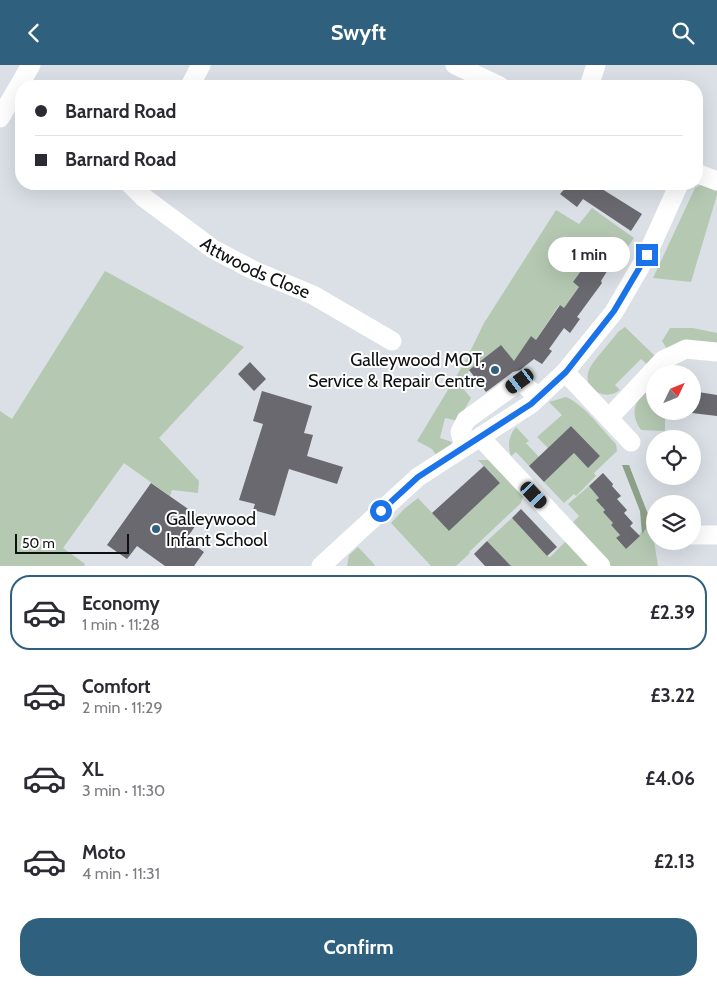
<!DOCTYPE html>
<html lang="en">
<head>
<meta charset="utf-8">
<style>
  body { margin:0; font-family:Cabin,sans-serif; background:#f7f7f7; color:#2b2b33; height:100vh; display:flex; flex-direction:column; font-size:19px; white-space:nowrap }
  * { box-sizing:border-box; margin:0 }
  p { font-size:16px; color:#7c7c81 }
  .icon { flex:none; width:28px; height:28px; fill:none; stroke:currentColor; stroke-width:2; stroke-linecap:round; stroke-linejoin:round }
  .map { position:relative; height:501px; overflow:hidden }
  .side { display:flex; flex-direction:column; background:#fff; flex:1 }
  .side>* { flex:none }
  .top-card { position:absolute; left:15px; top:15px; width:688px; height:110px; border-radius:20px; box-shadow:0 5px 20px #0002; display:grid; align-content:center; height:110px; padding:0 20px; background:#fff }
  .needle { width:32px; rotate:47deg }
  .buttons { position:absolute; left:646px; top:300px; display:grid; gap:10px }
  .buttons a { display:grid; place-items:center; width:55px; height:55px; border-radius:50%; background:#fff; box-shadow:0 5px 20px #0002; font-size:25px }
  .scale { position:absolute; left:15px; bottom:12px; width:114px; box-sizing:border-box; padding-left:5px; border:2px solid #0f1012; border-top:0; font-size:14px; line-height:18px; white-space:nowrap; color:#0f1012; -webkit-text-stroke:4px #fff; paint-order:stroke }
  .end { position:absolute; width:22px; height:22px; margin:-11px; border:6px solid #1a73e8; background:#fff; box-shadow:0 0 0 2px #fff }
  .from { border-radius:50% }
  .bubble { position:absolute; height:35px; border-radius:18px; background:#fff; box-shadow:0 5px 20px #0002; font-size:16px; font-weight:800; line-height:35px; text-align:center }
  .car { position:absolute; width:15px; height:30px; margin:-15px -8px; border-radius:6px; box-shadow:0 0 4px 1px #0007; background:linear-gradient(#222 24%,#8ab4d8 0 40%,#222 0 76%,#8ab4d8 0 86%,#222 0) }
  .top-card b { display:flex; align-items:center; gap:18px; height:48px; font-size:19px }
  .top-card b+b { border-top:1px solid #e1e1e2 }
  .top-card i { width:12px; height:12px; background:#2b2b33 }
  ul { padding:9px 0 0; list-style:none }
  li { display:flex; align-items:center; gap:15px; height:75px; margin:0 10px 8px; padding:0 10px; border:2px solid transparent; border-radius:20px }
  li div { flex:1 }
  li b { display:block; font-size:19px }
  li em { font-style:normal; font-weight:800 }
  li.current { border-color:#2f617f }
  li>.icon { width:45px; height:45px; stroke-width:1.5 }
  .action { display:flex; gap:10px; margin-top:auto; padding:10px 20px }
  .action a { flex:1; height:58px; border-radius:20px; background:#2f617f; color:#fff; font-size:20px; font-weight:800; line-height:58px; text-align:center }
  header { display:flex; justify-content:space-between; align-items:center; height:65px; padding:0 20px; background:#2f617f; color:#fff; font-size:22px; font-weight:800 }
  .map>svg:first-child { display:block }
  .green { fill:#b5c9b2 }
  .forest { fill:#8ca188 }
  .building { fill:#69696f }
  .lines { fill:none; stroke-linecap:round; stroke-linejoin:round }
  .minor { stroke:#fff; stroke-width:19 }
  .route { stroke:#1a73e8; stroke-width:6 }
  .poi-dot { fill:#2f617f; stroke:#fff; stroke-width:2 }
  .labels { text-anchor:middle; stroke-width:4; stroke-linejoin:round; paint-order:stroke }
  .street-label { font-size:18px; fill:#0f1012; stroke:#fff }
  .poi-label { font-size:18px; fill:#0f1012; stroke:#fff; text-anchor:end }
</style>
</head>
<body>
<header><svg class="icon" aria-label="back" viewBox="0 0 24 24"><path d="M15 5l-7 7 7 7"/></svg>Swyft<svg class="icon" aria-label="search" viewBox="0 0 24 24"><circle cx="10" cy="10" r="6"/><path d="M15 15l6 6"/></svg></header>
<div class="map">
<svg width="717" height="501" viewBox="0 0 717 501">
  <rect width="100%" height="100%" fill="#dae0e6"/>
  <!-- green -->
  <g class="green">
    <polygon points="702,119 717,121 717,130 691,217 653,213 695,123"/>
    <polygon points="592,143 634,173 617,198 599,185 585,205 583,203 573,217 579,222 564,243 559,240 536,275 531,271 522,285 529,290 521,305 501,280 469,305 462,322 471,333 458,356 445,353 440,373 452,377 450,384 438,393 432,384 417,376 466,295 484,258 556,145 579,159"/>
    <polygon points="105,206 244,282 159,373 199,416 198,428 172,425 170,431 124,398 63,483 85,499 84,501 0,501 0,346 12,354"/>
    <path d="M625,262L657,293L649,301L641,294L615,320L620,325C606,337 581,324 589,305C594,294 611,277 618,267Z"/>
    <polygon points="670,263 693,263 717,268 717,280 667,284 662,276"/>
    <path d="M655,316V346H665V366L641,365C626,343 640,332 655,316Z"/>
    <path d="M566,332C586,341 601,364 616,379L617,386L594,408L596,411L576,431L574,429L564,438L544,417L574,388L588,402L600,391L571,361L548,383L537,372L562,350L549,337Z"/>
    <path d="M516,362L529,376L526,378L539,392L529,401L516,387L511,391C507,379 509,371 516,362Z"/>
    <polygon points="478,395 488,395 523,431 521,438 469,487 470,488 456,501 431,501 391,458 404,444 418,433 449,466 500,418"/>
    <polygon points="589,421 599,433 597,435 605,445 603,447 613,458 611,460 620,470 616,474 626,484 651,457 658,501 607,501 569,461 579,451 568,439"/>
    <polygon points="512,453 547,491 550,492 566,476 591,501 511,501 487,476"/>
    <polygon points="358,482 375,500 374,501 347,501 349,490"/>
  </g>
  <!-- forest -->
  <polygon class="forest" points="622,400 629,400 651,457 642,469 640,446"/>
  <!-- building -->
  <g class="building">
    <polygon points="569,119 594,119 642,149 631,166 583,134 577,142 560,129"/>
    <polygon points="599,185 614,195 601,216 602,218 577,252 580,254 570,268 564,263 549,284 552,286 542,299 534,294 520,305 513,307 486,327 469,305 501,280 514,296 531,271 536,275 560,240 564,243 579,222 573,217 583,203 585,205"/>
    <polygon points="250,297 266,314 254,326 238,309"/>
    <polygon points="262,326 312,341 304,368 313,370 307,391 343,402 337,419 289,404 275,451 253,445 255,439 239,435 263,359 253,356"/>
    <polygon points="692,326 717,330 717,351 692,348"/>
    <polygon points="571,361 600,391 588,403 574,388 544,417 529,401"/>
    <polygon points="484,401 500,418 449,466 432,448"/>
    <polygon points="603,408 613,419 612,421 621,431 617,434 627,445 624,448 633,458 630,461 640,471 626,484 616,473 620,470 611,460 613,458 603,447 605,445 596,435 599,433 589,421"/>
    <polygon points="151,418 201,453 186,474 204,487 194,501 165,501 137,481 127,494 107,480"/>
    <polygon points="521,444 557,482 547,491 512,453"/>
    <polygon points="487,476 511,501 485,501 474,489"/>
  </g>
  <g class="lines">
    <!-- minor -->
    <g class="minor">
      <polyline points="455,0 500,21"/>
      <polyline points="190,21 201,0"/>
      <polyline points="589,21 596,0"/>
      <polyline points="0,53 31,0"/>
      <polyline points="696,108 717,116"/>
      <path id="s1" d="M130,119L143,132L213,184L255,206L313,230L392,276"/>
      <polyline points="565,307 631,377"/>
      <polyline points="609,353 663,295 686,284 717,287"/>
      <polyline points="480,372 601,501"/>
      <polyline points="464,382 460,367 466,355 520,316 538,332"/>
      <polyline points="692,470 717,470"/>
      <polyline points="321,501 418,412 531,339 565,307 614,247 647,190 679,119"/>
    </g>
  </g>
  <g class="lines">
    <!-- route -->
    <polyline class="route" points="381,446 418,412 531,339 566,307 614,246 647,190"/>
  </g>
  <!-- markers -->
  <g class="poi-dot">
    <circle cx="495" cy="305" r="5"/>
    <circle cx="156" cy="464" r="5"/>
  </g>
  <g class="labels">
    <!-- street labels -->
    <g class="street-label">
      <text dy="6" stroke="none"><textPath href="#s1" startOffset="152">Attwoods Close</textPath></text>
    </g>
    <!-- poi labels -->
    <g class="poi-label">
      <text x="485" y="301">Galleywood MOT,<tspan x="485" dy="21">Service &amp; Repair Centre</tspan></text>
      <text x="166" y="460" text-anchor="start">Galleywood<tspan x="166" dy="21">Infant School</tspan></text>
    </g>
  </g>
</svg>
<div class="buttons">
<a><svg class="needle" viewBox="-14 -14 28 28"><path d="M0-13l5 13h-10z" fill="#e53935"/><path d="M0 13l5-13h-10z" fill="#7c7c81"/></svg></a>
<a><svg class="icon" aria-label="locate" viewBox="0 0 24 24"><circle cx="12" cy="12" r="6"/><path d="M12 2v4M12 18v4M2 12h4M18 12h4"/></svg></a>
<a><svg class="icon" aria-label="layers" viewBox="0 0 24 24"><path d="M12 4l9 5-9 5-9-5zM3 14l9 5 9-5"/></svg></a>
</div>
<div class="scale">50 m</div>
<i class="end from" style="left:381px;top:446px"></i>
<i class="end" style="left:647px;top:190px"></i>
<div class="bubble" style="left:548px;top:172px;width:82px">1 min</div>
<i class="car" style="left:520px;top:316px;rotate:234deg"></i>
<i class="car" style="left:534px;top:430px;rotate:137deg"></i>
<div class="top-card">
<b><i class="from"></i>Barnard Road</b>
<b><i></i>Barnard Road</b>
</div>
</div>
<section class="side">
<ul>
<li class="current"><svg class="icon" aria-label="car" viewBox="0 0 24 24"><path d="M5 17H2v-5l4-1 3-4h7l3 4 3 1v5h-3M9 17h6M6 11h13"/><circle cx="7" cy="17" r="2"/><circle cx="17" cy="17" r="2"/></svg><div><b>Economy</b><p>1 min · 11:28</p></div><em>£2.39</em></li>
<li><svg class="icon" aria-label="car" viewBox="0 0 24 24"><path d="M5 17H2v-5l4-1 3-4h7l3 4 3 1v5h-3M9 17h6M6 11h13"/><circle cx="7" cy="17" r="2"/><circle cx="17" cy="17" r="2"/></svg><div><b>Comfort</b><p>2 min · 11:29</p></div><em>£3.22</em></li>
<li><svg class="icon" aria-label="car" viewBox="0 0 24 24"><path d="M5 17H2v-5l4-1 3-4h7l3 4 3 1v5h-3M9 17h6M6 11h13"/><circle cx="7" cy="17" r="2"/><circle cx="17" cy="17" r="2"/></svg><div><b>XL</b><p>3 min · 11:30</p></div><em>£4.06</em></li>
<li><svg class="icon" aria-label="car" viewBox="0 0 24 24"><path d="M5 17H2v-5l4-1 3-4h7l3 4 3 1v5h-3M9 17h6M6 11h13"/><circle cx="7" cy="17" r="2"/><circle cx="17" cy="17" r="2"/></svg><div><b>Moto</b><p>4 min · 11:31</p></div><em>£2.13</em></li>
</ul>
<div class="action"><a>Confirm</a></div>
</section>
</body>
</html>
